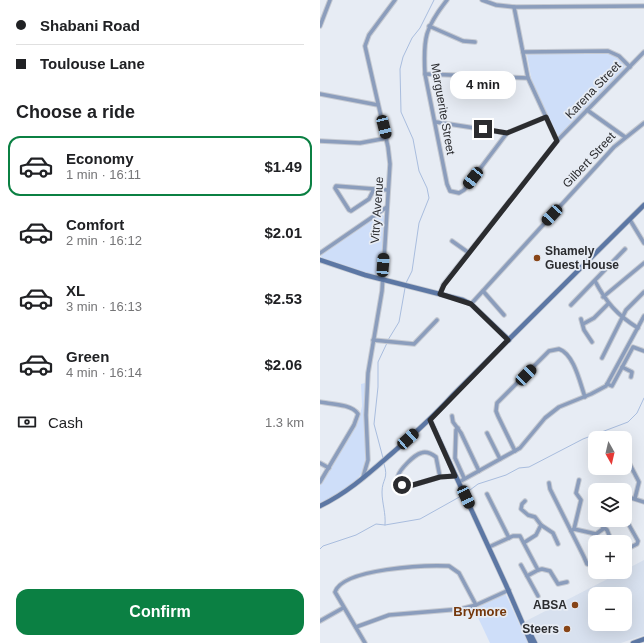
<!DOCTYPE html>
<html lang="en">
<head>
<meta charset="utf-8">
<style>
  body { margin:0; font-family:Helvetica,sans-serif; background:#f6f6f6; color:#202124; height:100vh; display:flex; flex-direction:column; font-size:15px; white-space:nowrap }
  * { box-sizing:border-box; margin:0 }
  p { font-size:13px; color:#757577 }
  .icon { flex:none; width:22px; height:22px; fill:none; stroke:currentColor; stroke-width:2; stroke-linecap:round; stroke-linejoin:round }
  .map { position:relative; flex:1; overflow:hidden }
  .sheet { display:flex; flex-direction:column; background:#fff; width:320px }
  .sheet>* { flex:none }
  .hud { display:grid; align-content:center; height:88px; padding:0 16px; background:#fff }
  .needle { width:26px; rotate:172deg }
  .tools { position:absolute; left:268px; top:431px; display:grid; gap:8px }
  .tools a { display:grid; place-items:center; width:44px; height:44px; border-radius:8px; background:#fff; box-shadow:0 4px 16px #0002; font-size:20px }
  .end { position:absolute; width:18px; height:18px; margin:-9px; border:5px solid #2b2c2f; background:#fff; box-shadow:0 0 0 2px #fff }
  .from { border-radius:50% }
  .bubble { position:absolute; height:28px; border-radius:12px; background:#fff; box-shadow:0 4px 16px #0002; font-size:13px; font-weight:700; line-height:28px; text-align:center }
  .car { position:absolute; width:12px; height:24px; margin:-12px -6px; border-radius:5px; box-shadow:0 0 3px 1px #0007; background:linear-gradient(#222 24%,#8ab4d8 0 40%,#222 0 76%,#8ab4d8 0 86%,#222 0) }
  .hud b { display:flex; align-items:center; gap:14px; height:38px; font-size:15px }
  .hud b+b { border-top:1px solid #e0e0e0 }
  .hud i { width:10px; height:10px; background:#202124 }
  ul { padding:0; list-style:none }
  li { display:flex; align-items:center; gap:12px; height:60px; margin:0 8px 6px; padding:0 8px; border:2px solid transparent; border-radius:12px }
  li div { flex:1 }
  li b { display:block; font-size:15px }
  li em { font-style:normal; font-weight:700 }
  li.current { border-color:#0b8043 }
  li>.icon { width:36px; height:36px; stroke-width:1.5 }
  h2 { padding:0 16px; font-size:18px; line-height:48px }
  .pay { display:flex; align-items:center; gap:10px; height:44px; padding:0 16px; font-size:15px }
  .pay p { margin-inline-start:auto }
  .primary-button { display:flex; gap:8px; margin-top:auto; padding:8px 16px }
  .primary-button a { flex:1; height:46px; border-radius:12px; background:#0b8043; color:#fff; font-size:16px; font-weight:700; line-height:46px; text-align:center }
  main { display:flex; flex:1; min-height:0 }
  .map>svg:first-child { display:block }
  .built { fill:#d8e1ef; fill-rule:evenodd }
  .green { fill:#cedef9 }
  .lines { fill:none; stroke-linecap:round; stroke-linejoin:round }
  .stream { stroke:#a9bdde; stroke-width:1 }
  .street-casing { stroke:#c5c9d1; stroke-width:5.5 }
  .secondary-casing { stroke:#c5c9d1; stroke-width:6 }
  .street { stroke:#8b9dbc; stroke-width:3.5 }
  .secondary { stroke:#5c77a4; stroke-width:4.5 }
  .route { stroke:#2b2c2f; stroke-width:5 }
  .poi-dot { fill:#884517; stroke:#e7ecf4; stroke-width:1.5 }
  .labels { text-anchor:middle; stroke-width:3.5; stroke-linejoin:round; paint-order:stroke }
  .street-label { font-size:12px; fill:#2b2c2f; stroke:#e7ecf4 }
  .poi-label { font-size:12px; font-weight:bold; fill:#2b2c2f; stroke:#e7ecf4; text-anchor:end }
  .neighbourhood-label { font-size:13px; font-weight:bold; fill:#74370b; stroke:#e7ecf4 }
</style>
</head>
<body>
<main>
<section class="sheet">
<div class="hud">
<b><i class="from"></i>Shabani Road</b>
<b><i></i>Toulouse Lane</b>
</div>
<h2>Choose a ride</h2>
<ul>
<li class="current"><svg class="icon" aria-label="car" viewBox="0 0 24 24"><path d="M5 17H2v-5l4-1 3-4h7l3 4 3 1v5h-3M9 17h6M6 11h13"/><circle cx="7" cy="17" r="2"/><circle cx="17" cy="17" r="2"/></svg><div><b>Economy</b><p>1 min · 16:11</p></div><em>$1.49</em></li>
<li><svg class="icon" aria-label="car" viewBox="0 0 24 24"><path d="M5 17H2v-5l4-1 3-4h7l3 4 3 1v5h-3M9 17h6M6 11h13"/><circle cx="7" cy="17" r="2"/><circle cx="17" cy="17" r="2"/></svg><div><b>Comfort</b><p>2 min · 16:12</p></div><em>$2.01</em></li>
<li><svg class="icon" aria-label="car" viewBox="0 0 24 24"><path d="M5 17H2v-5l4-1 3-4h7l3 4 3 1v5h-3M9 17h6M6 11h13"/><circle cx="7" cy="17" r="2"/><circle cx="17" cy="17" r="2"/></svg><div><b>XL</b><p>3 min · 16:13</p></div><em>$2.53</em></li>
<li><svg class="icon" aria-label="car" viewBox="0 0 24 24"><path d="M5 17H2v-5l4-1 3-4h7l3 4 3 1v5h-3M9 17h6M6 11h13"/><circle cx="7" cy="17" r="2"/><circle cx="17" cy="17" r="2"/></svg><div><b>Green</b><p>4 min · 16:14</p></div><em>$2.06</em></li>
</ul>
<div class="pay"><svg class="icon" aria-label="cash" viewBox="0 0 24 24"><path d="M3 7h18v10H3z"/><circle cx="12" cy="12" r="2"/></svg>Cash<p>1.3 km</p></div>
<div class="primary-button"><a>Confirm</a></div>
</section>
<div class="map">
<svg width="324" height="643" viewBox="0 0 324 643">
  <rect width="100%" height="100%" fill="#e7ecf4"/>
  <!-- built -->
  <path class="built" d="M324,560V635L301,643H217L206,621L301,572H305V570ZM275,594H305V624H275Z"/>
  <!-- green -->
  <g class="green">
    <polygon points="286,52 297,57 305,64 304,70 241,135 237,135 212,82 207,55 209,53"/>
    <polygon points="59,215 63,215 65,218 60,275 56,276 2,259 1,256 3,253"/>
    <path d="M45,383L46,463C39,485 20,493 0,503V485L39,420L42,406L41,384Z"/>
    <polygon points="182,595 186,595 208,643 170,643 154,609"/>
  </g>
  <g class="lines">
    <!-- stream -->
    <g class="stream">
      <polyline points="86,283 92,271 99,223 109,198 107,188 99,171 93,139 81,112 80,69 83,57 92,38 100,28 114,0"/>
      <polyline points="68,340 79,322 85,288"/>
      <polyline points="63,458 54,424 58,387 58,362 67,343"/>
      <path d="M64,464C69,479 62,479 62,492C62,503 66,513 65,525"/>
      <polyline points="146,493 158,484 186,475 199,468 209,467 263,439 308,422 317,413 324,398"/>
      <polyline points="0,549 3,546 36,535 56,524 65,525 100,519 143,495"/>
    </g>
    <!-- street casing -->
    <g class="street-casing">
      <g id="street">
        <path d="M127,0C105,28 103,38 105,74L127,184L130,191L139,193L144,190L187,133"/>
        <polyline points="162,0 176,5 194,7 324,6"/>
        <polyline points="194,7 208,78 237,141"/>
        <polyline points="0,26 10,0"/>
        <polyline points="109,26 143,41 155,42"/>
        <polyline points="203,52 288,51 299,56 310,67"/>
        <polyline points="105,74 208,78"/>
        <polyline points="0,94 58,105"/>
        <polyline points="267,110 305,137"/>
        <polyline points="116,122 187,133 226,117"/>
        <polyline points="0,141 40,143 67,138"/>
        <polyline points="54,189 49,199 31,211 29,210 15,188 16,186 68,190"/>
        <polyline points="310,220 324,243"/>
        <polyline points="132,241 149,253"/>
        <polyline points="0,253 67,207"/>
        <path d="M275,281C286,302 297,315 318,328"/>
        <polyline points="163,291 184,315"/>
        <polyline points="120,294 123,285 237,141 324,52"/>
        <polyline points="283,297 324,263"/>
        <polyline points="151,304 294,147 324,123"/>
        <polyline points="251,305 305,249"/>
        <polyline points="261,319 264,330 272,342"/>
        <polyline points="263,324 274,318 288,304"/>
        <polyline points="53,340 94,344 117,320"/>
        <polyline points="282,358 306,310 324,292"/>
        <polyline points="302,367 312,372 311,377"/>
        <polyline points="287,384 292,386 313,347 324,351"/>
        <path d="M0,402C10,404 32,404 38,414L34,425L0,482"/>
        <polyline points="132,416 133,422 141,433 159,471"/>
        <polyline points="138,428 136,430 135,458 144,478"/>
        <polyline points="167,433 180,459"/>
        <path d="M195,451L178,416L176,411L177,403L229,351L239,349C254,354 260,383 265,397"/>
        <polyline points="305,455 319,482 315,498"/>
        <polyline points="0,463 9,468"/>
        <polyline points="43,477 48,460 46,415 48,373 62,291 70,164 68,147 45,46 49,35 75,0"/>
        <path d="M120,477L116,457C112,454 106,451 101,453C94,455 80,469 78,476L82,485L86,487L120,477L135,476"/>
        <polyline points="139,482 200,448 225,418 239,407 271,394 286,386 324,316"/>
        <polyline points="229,483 230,489 264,557 267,564 272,566"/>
        <polyline points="167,494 189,538"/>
        <polyline points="305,496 324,502"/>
        <polyline points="205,501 202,504 201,509 208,515 215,517 221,525 233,533 238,544"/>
        <polyline points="297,520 309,525 318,541 317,544 305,550"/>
        <polyline points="283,527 287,530 292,542"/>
        <polyline points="254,529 276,534 283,529 285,520"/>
        <polyline points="251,531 254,529 261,500 256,493 259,480"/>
        <polyline points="205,542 216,535 221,525"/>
        <polyline points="169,547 193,536 200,536 218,570 207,576 201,565"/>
        <polyline points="218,570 222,569 230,571 238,584 247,582"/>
        <polyline points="207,576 218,596"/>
        <polyline points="0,621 23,608"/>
        <polyline points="36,627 69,615 141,609 156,605 189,590"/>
        <path d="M45,643L15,592C23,568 107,565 129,566L139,573L156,605"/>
      </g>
    </g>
    <!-- secondary casing -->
    <g class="secondary-casing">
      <g id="secondary">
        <polyline points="0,260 45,275 143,300 151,304 189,340"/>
        <polyline points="110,420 186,585 211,643"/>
        <path d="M0,506C27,493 47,475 70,455C92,436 113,417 133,395L324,205"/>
        <polyline points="206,625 215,643"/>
        <polyline points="313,643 324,639"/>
      </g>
    </g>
    <!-- street -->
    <use href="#street" class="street"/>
    <!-- secondary -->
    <use href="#secondary" class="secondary"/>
  </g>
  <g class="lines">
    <!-- route -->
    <polyline class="route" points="82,485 86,487 120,477 135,476 110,420 188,340 151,304 120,294 124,285 237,141 226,117 187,133 163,129"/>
  </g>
  <!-- markers -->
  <g class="poi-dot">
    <circle cx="217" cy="258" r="4"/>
    <circle cx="255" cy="605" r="4"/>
    <circle cx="247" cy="629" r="4"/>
  </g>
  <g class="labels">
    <!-- street labels -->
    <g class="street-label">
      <text transform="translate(273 90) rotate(-46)" y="4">Karena Street</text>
      <text transform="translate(123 109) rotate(80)" y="4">Marguerite Street</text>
      <text transform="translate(269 160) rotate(-47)" y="4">Gilbert Street</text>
      <text transform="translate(57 210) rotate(-86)" y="4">Vitry Avenue</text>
    </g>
    <!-- poi labels -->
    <g class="poi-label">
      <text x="225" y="255" text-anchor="start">Shamely<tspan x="225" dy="14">Guest House</tspan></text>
      <text x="247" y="609">ABSA</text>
      <text x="239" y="633">Steers</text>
    </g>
    <!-- neighbourhood labels -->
    <g class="neighbourhood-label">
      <text x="160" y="616">Brymore</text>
    </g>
  </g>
</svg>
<div class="tools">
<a><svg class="needle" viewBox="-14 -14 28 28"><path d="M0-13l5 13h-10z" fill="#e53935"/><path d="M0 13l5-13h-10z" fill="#757577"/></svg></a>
<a><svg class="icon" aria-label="layers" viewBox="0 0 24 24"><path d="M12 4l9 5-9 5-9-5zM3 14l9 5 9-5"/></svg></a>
<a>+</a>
<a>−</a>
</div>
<i class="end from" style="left:82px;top:485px"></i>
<i class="end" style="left:163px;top:129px"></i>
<div class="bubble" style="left:130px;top:71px;width:66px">4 min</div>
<i class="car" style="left:64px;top:127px;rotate:166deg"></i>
<i class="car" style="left:153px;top:178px;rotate:218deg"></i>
<i class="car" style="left:232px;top:215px;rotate:223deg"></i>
<i class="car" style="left:63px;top:265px;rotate:4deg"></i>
<i class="car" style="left:206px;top:375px;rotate:44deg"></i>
<i class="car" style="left:88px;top:439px;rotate:48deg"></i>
<i class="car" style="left:146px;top:497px;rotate:155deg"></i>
</div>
</main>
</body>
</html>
